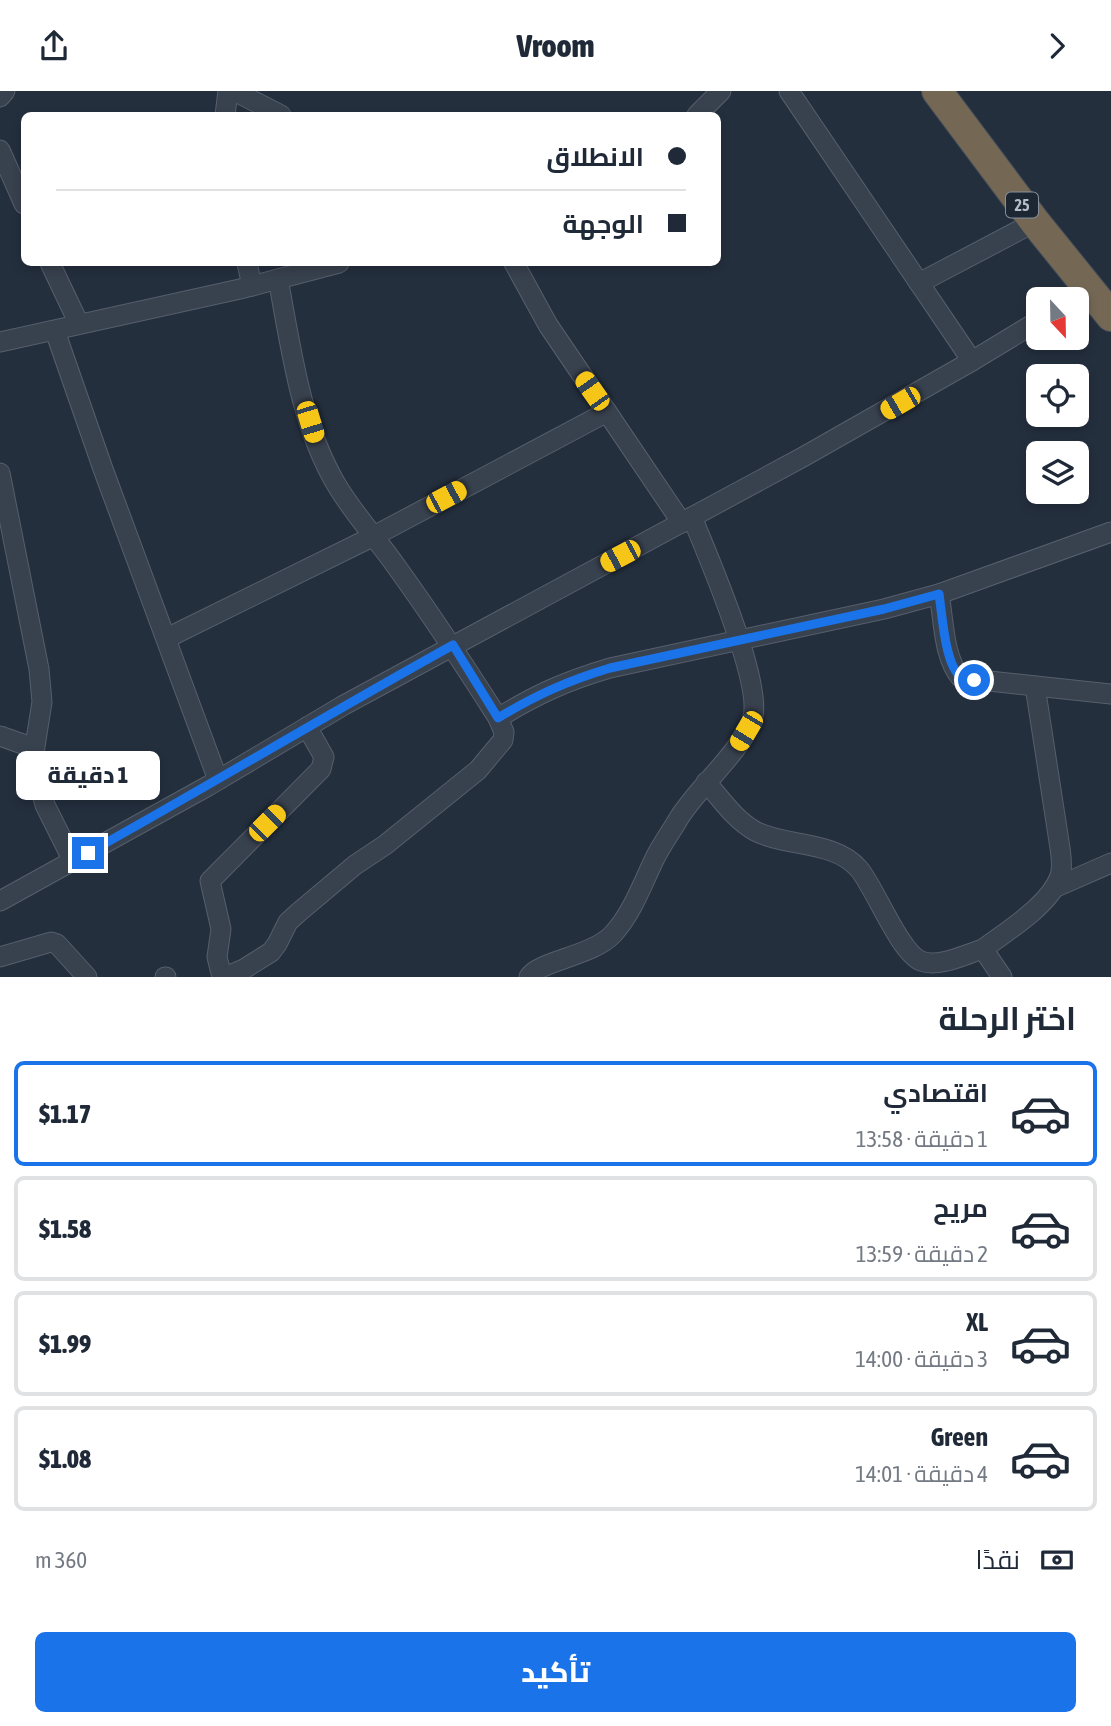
<!DOCTYPE html>
<html lang="ar">
<head>
<meta charset="utf-8">
<style>
  body { margin:0; font-family:"Asap Condensed",Cairo,sans-serif; background:#f2f2f3; color:#1f2937; direction:rtl; height:100vh; display:flex; flex-direction:column; font-size:26px; white-space:nowrap }
  * { box-sizing:border-box; margin:0 }
  p { font-size:23px; color:#747a83 }
  .icon { flex:none; width:38px; height:38px; fill:none; stroke:currentColor; stroke-width:2; stroke-linecap:round; stroke-linejoin:round }
  .map { position:relative; height:886px; overflow:hidden; direction:ltr }
  .details { display:flex; flex-direction:column; background:#fff; flex:1 }
  .details>* { flex:none }
  .hud { position:absolute; left:21px; top:21px; width:700px; height:154px; border-radius:10px; box-shadow:0 4px 10px #0003; direction:rtl; display:grid; align-content:center; height:154px; padding:0 35px; background:#fff }
  .needle { width:46px; rotate:158deg }
  .controls { position:absolute; left:1026px; top:196px; display:grid; gap:14px }
  .controls a { display:grid; place-items:center; width:63px; height:63px; border-radius:10px; background:#fff; box-shadow:0 4px 10px #0003; font-size:35px }
  .end { position:absolute; width:32px; height:32px; margin:-16px; border:9px solid #1a73e8; background:#fff; box-shadow:0 0 0 4px #fff }
  .from { border-radius:50% }
  .bubble { position:absolute; height:49px; border-radius:10px; background:#fff; box-shadow:0 4px 10px #0003; font-size:23px; font-weight:800; line-height:49px; text-align:center; direction:rtl }
  .car { position:absolute; width:21px; height:42px; margin:-21px -10px; border-radius:9px; box-shadow:0 0 5px 2px #0007; background:linear-gradient(#f5c518 24%,#345 0 40%,#f5c518 0 76%,#345 0 86%,#f5c518 0) }
  .hud b { display:flex; align-items:center; gap:24px; height:66px; font-size:26px }
  .hud b+b { border-top:2px solid #e0e1e3 }
  .hud i { width:18px; height:18px; background:#1f2937 }
  ul { padding:0; list-style:none }
  li { display:flex; align-items:center; gap:21px; height:105px; margin:0 14px 10px; padding:0 21px; border:4px solid #e0e1e3; border-radius:10px }
  li div { flex:1 }
  li b { display:block; font-size:26px }
  li em { font-style:normal; font-weight:800 }
  li.active { border-color:#1a73e8 }
  li>.icon { width:63px; height:63px; stroke-width:1.5 }
  h2 { padding:0 35px; font-size:32px; line-height:84px }
  .pay { display:flex; align-items:center; gap:18px; height:77px; padding:0 35px; font-size:26px }
  .pay p { margin-inline-start:auto }
  .cta { display:flex; gap:14px; margin-top:auto; padding:14px 35px }
  .cta a { flex:1; height:80px; border-radius:10px; background:#1a73e8; color:#fff; font-size:28px; font-weight:800; line-height:80px; text-align:center }
  header { display:flex; justify-content:space-between; align-items:center; height:91px; padding:0 35px; background:#fff; font-size:32px; font-weight:800 }
  .map>svg:first-child { display:block }
  .lines { fill:none; stroke-linecap:round; stroke-linejoin:round }
  .minor-casing { stroke:#565f6c; stroke-width:21 }
  .highway-casing { stroke:#434c59; stroke-width:32 }
  .minor { stroke:#38414e; stroke-width:19 }
  .highway { stroke:#746855; stroke-width:30 }
  .route { stroke:#1a73e8; stroke-width:9 }
  .labels { text-anchor:middle; stroke-width:6; stroke-linejoin:round; paint-order:stroke }
  .shield { fill:#1d2633; stroke:#878f9c; stroke-width:2 }
  .shield-label { font-size:16px; font-weight:bold; fill:#b4bcc9 }
</style>
</head>
<body>
<header><svg class="icon" aria-label="forward" viewBox="0 0 24 24"><path d="M9 5l7 7-7 7"/></svg>Vroom<svg class="icon" aria-label="share" viewBox="0 0 24 24"><path d="M12 15V3M7 8l5-5 5 5M5 13v7h14v-7"/></svg></header>
<div class="map">
<svg width="1111" height="886" viewBox="0 0 1111 886">
  <rect width="100%" height="100%" fill="#242f3e"/>
  <g class="lines">
    <!-- minor casing -->
    <g class="minor-casing">
      <g id="minor">
        <polyline points="234,0 281,24"/>
        <polyline points="789,0 972,270"/>
        <polyline points="0,6 5,0"/>
        <polyline points="225,24 228,0"/>
        <polyline points="697,24 721,0"/>
        <polyline points="0,59 24,113"/>
        <polyline points="50,172 79,233"/>
        <polyline points="247,172 252,195"/>
        <path d="M278,188C291,256 300,332 336,393C353,422 377,448 396,475C432,525 465,575 498,627C537,603 566,590 610,577L884,518L939,503L1111,441"/>
        <polyline points="919,192 1035,131"/>
        <polyline points="55,240 103,378 218,689"/>
        <polyline points="0,251 240,198 339,172"/>
        <polyline points="607,321 682,432"/>
        <polyline points="0,382 39,578 42,611 33,668 45,714 73,770"/>
        <path d="M939,503C944,529 943,566 961,587L1111,603"/>
        <polyline points="167,547 374,445 607,321 548,234 514,172"/>
        <polyline points="0,645 34,657"/>
        <path d="M706,691C721,708 735,729 755,740C785,756 834,749 859,778C875,797 900,862 921,870C939,877 966,863 983,858"/>
        <polyline points="1054,797 1111,772"/>
        <polyline points="0,810 208,695 344,614 803,366 972,270 1038,230"/>
        <polyline points="0,866 51,851 57,853 87,886"/>
        <polyline points="165,886 166,886"/>
        <polyline points="222,886 217,866 221,838 210,790 321,678 324,666 307,636"/>
        <polyline points="225,886 244,878 271,861 277,853 288,831 299,821 355,774 385,754 478,679 503,649 504,641 498,627"/>
        <path d="M529,886C538,870 593,865 613,843C632,822 642,794 654,769C661,754 671,741 679,727C699,695 739,663 752,629C765,596 707,463 692,426"/>
        <path d="M1002,886L983,858C1007,840 1050,814 1060,785C1063,776 1061,765 1060,757L1035,595"/>
      </g>
    </g>
    <!-- highway casing -->
    <g class="highway-casing">
      <polyline id="highway" points="937,0 1035,131 1111,225"/>
    </g>
    <!-- minor -->
    <use href="#minor" class="minor"/>
    <!-- highway -->
    <use href="#highway" class="highway"/>
  </g>
  <g class="lines">
    <!-- route -->
    <path class="route" d="M88,762C210,694 330,622 453,554L498,627C536,604 567,590 610,577L884,518L939,503C942,523 945,571 959,584C963,588 968,588 974,589"/>
  </g>
  <g class="labels">
    <!-- shield labels -->
    <rect class="shield" x="1006" y="101.5" width="32" height="25" rx="5"/>
    <g class="shield-label">
      <text x="1022" y="120">25</text>
    </g>
  </g>
</svg>
<div class="controls">
<a><svg class="needle" viewBox="-14 -14 28 28"><path d="M0-13l5 13h-10z" fill="#e53935"/><path d="M0 13l5-13h-10z" fill="#747a83"/></svg></a>
<a><svg class="icon" aria-label="locate" viewBox="0 0 24 24"><circle cx="12" cy="12" r="6"/><path d="M12 2v4M12 18v4M2 12h4M18 12h4"/></svg></a>
<a><svg class="icon" aria-label="layers" viewBox="0 0 24 24"><path d="M12 4l9 5-9 5-9-5zM3 14l9 5 9-5"/></svg></a>
</div>
<i class="end from" style="left:974px;top:589px"></i>
<i class="end" style="left:88px;top:762px"></i>
<div class="bubble" style="left:16px;top:660px;width:144px">1 دقيقة</div>
<i class="car" style="left:592px;top:300px;rotate:325deg"></i>
<i class="car" style="left:900px;top:312px;rotate:240deg"></i>
<i class="car" style="left:310px;top:331px;rotate:163deg"></i>
<i class="car" style="left:446px;top:406px;rotate:62deg"></i>
<i class="car" style="left:620px;top:465px;rotate:242deg"></i>
<i class="car" style="left:746px;top:640px;rotate:211deg"></i>
<i class="car" style="left:267px;top:732px;rotate:45deg"></i>
<div class="hud">
<b><i class="from"></i>الانطلاق</b>
<b><i></i>الوجهة</b>
</div>
</div>
<section class="details">
<h2>اختر الرحلة</h2>
<ul>
<li class="active"><svg class="icon" aria-label="car" viewBox="0 0 24 24"><path d="M5 17H2v-5l4-1 3-4h7l3 4 3 1v5h-3M9 17h6M6 11h13"/><circle cx="7" cy="17" r="2"/><circle cx="17" cy="17" r="2"/></svg><div><b>اقتصادي</b><p>1 دقيقة · 13:58</p></div><em>$1.17</em></li>
<li><svg class="icon" aria-label="car" viewBox="0 0 24 24"><path d="M5 17H2v-5l4-1 3-4h7l3 4 3 1v5h-3M9 17h6M6 11h13"/><circle cx="7" cy="17" r="2"/><circle cx="17" cy="17" r="2"/></svg><div><b>مريح</b><p>2 دقيقة · 13:59</p></div><em>$1.58</em></li>
<li><svg class="icon" aria-label="car" viewBox="0 0 24 24"><path d="M5 17H2v-5l4-1 3-4h7l3 4 3 1v5h-3M9 17h6M6 11h13"/><circle cx="7" cy="17" r="2"/><circle cx="17" cy="17" r="2"/></svg><div><b>XL</b><p>3 دقيقة · 14:00</p></div><em>$1.99</em></li>
<li><svg class="icon" aria-label="car" viewBox="0 0 24 24"><path d="M5 17H2v-5l4-1 3-4h7l3 4 3 1v5h-3M9 17h6M6 11h13"/><circle cx="7" cy="17" r="2"/><circle cx="17" cy="17" r="2"/></svg><div><b>Green</b><p>4 دقيقة · 14:01</p></div><em>$1.08</em></li>
</ul>
<div class="pay"><svg class="icon" aria-label="cash" viewBox="0 0 24 24"><path d="M3 7h18v10H3z"/><circle cx="12" cy="12" r="2"/></svg>نقدًا<p>360 m</p></div>
<div class="cta"><a>تأكيد</a></div>
</section>
</body>
</html>
